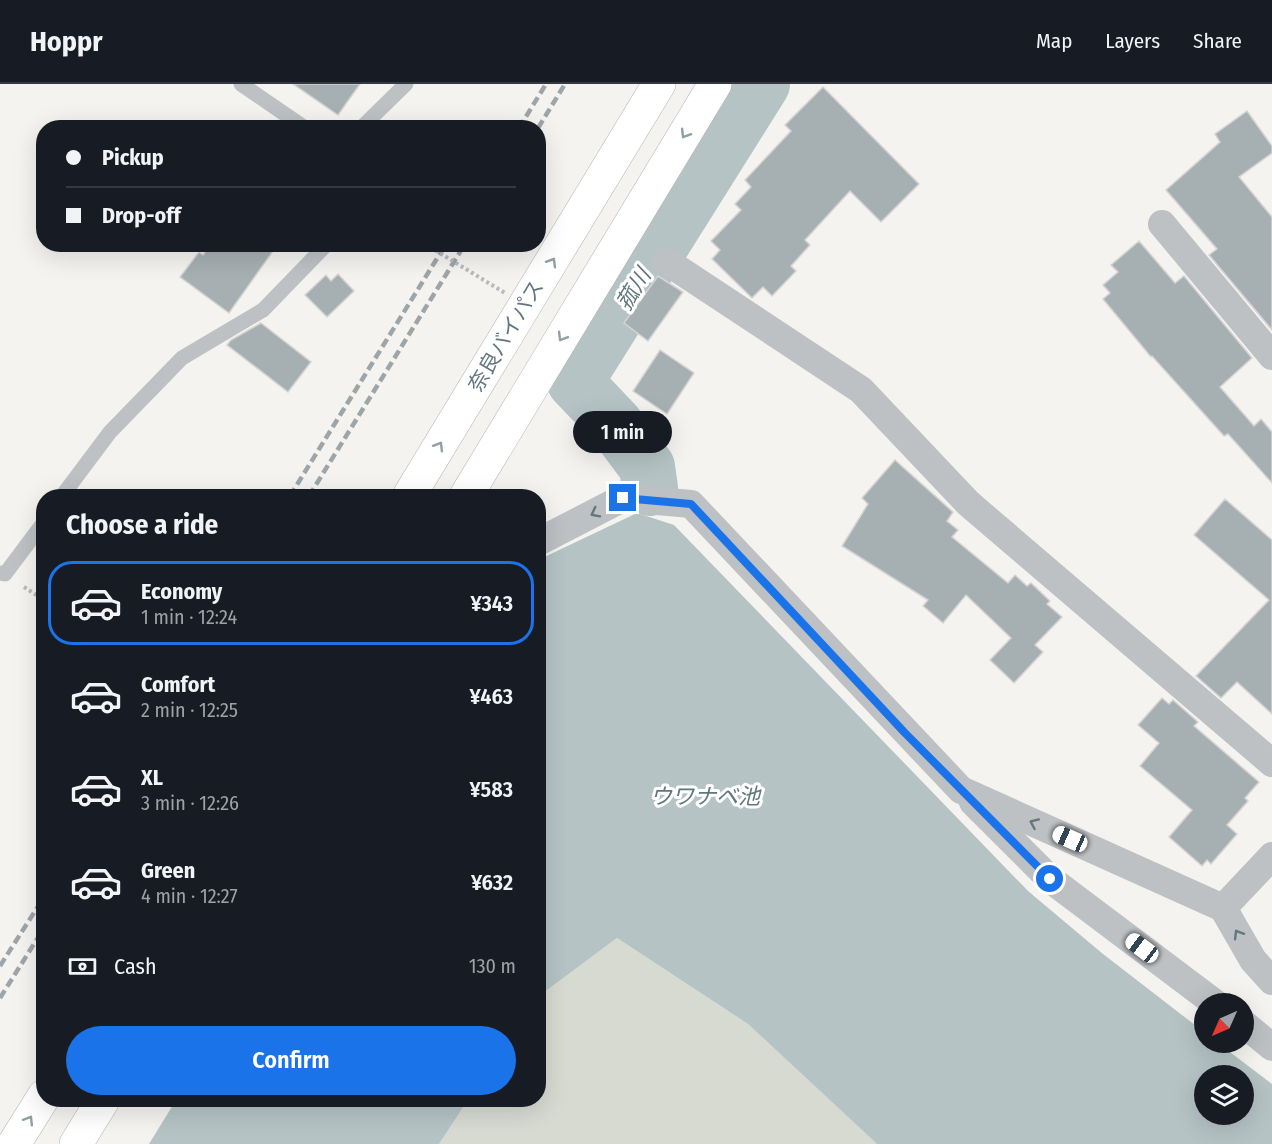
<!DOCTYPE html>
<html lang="en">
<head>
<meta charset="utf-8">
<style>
  body { margin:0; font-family:"Fira Sans Condensed","Noto Sans JP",sans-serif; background:#242831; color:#f1f3f6; height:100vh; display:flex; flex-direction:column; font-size:22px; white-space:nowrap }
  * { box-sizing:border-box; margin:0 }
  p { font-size:20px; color:#9ea1a6 }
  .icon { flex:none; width:33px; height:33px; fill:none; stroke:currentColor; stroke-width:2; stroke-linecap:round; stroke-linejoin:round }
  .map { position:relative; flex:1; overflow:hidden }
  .sheet { position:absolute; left:36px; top:405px; width:510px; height:618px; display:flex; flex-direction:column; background:#171b24; border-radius:24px; box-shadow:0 6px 24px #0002 }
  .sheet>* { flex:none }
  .hud { position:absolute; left:36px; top:36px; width:510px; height:132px; border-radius:24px; box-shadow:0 6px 24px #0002; display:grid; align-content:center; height:132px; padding:0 30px; background:#171b24 }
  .needle { width:39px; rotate:225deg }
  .fabs { position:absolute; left:1194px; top:909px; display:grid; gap:12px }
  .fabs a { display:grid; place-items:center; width:60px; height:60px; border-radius:50%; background:#171b24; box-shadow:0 6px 24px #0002; font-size:30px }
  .end { position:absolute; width:27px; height:27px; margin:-14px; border:8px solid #1a73e8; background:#fff; box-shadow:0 0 0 3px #fff }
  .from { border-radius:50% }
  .bubble { position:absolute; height:42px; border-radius:21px; background:#171b24; box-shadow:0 6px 24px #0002; font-size:20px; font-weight:600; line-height:42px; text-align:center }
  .car { position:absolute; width:18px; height:36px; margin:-18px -9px; border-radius:8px; box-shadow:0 0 4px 2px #0007; background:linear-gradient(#fff 24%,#345 0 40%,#fff 0 76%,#345 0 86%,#fff 0) }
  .hud b { display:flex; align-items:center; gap:21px; height:57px; font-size:22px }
  .hud b+b { border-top:2px solid #363941 }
  .hud i { width:15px; height:15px; background:#f1f3f6 }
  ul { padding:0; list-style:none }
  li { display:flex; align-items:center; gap:18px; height:84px; margin:0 12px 9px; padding:0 18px; border:3px solid transparent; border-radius:24px }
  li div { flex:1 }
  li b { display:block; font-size:22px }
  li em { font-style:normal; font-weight:600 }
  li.on { border-color:#1a73e8 }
  li>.icon { width:54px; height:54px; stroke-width:1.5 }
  h2 { padding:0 30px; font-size:27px; line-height:72px }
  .pay { display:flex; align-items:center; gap:15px; height:66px; padding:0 30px; font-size:22px }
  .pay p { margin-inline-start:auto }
  .primary-button { display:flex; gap:12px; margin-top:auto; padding:12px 30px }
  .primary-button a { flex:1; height:69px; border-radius:36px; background:#1a73e8; color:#fff; font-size:24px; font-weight:600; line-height:69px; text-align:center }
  header { display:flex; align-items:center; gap:36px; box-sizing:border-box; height:84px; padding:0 30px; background:#171b24; border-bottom:2px solid #363941 }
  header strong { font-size:28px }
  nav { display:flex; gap:33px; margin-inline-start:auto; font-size:21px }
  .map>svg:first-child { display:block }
  .green { fill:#d6dad1 }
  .water { fill:#b5c3c5; fill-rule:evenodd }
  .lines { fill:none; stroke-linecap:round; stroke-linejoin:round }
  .river { stroke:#b5c3c5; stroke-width:56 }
  .building { fill:#a6afb2; stroke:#d5d4d3; stroke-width:1.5 }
  .trunk-casing { stroke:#b0b4b6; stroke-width:34 }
  .path { stroke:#b7babc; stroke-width:4; stroke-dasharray:3 3; stroke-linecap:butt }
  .service { stroke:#bdc1c4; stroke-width:15 }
  .minor { stroke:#bdc1c4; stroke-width:28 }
  .trunk { stroke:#fff; stroke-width:33 }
  .rail { stroke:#9ea5a9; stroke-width:4.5; stroke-dasharray:9 4.5; stroke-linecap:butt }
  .path-bridge { stroke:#b7babc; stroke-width:4; stroke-dasharray:3 3; stroke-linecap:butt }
  .oneway { stroke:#929fa5 }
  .oneway2 { stroke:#64767f }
  .route { stroke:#1a73e8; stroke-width:8 }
  .labels { text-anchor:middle; stroke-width:6; stroke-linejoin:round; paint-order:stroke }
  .street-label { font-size:21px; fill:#64767f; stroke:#fff }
  .water-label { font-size:22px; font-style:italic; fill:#60787c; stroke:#fff }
</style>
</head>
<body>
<header>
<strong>Hoppr</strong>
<nav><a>Map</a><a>Layers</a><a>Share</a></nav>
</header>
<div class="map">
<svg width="1272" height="1060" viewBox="0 0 1272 1060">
  <rect width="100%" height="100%" fill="#f4f3f0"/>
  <!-- green -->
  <polygon class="green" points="617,854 748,940 877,1060 439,1060 468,1016 538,1016 539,912"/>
  <!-- water -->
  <g class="water">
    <path d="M637,429L674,441L1028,807L1103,870L1204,948V958L1218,959L1272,1000V1060H877L748,940L617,854L539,912L538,476ZM1204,992H1244V1030H1204Z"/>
    <polygon points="176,1016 468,1016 439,1060 149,1060"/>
  </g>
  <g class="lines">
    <!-- river -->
    <polyline class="river" points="650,404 647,383 615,340 575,298 762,0"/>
  </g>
  <!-- building -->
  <g class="building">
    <polygon points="293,0 360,0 338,31"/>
    <polygon points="823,3 919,100 881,138 850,107 805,156 810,161 791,182 796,187 772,212 763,203 752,214 712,175 720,166 711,157 741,126 735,120 751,103 745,96 791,47 785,41"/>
    <polygon points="1247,27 1272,62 1272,69 1239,93 1272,133 1272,246 1209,171 1217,165 1166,106 1220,58 1215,50"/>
    <polygon points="1139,157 1175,199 1184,192 1252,274 1220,303 1254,342 1261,335 1272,348 1272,399 1228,350 1224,352 1152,272 1151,273 1103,215 1110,209 1103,201 1118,188 1111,181"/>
    <polygon points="210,160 278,160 229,229 180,193 199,168 203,171"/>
    <polygon points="338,190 354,207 327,233 305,211 326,191 331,197"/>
    <polygon points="658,192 683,208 648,257 624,239"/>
    <polygon points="261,239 311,278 288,308 227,261 231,256"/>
    <polygon points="660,266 694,289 667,330 633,307"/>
    <polygon points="895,376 953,428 947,437 958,446 952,453 1008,499 1015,491 1027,502 1031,499 1050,517 1047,520 1062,533 1035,561 1043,568 1014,599 990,576 1011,554 966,511 943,539 923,522 928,516 842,462 868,420 862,414"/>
    <polygon points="1225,415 1272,456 1272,630 1237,598 1221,614 1196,592 1269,516 1194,451"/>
    <polygon points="1162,614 1169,620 1173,616 1198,638 1194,642 1259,698 1245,714 1248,717 1227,741 1237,750 1211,780 1207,776 1202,782 1169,753 1192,726 1140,682 1159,659 1138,641"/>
  </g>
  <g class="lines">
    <!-- trunk casing -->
    <g class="trunk-casing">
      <g id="trunk">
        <polyline points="409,412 659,0"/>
        <polyline points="466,412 715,0"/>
        <polyline points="14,1060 44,1012"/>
        <polyline points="76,1060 103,1016"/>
      </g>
    </g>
    <!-- path -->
    <polyline class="path" points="24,503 44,516"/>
    <!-- service -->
    <g class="service">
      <polyline points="241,0 305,44"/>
      <polyline points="361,44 406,0"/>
      <polyline points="62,412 110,348 182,274 263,226 327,160"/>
      <polyline points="0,489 5,490 44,438"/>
    </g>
    <!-- minor -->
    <g class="minor">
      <polyline points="1162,140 1272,272"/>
      <polyline points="666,177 861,306 968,419 1272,679"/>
      <polyline points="538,458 623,414 691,420 961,706 1223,824 1253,876 1272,897"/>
      <polyline points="973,718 1050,795 1216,920"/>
      <polyline points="1223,824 1272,772"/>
      <polyline points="1244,940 1272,963"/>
    </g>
    <!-- trunk -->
    <use href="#trunk" class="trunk"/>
    <!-- rail -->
    <g class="rail">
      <polyline points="519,44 546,0"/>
      <polyline points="538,44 565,0"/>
      <polyline points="290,412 446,160"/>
      <polyline points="309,412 465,160"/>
      <polyline points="0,882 44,813"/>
      <polyline points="0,914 44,844"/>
    </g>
    <!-- path-bridge -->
    <polyline class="path-bridge" points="425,160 505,209"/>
  </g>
  <!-- one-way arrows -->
  <defs><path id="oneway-chevron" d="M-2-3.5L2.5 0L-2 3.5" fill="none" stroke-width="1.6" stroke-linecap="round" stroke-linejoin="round" transform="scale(1.5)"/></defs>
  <g class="oneway">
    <use href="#oneway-chevron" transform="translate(685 50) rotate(121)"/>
    <use href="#oneway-chevron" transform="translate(552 178) rotate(-59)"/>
    <use href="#oneway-chevron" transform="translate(562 253) rotate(121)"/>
    <use href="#oneway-chevron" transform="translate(439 362) rotate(-59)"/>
    <use href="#oneway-chevron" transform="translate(29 1036) rotate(-58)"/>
  </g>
  <g class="oneway2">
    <use href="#oneway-chevron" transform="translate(595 429) rotate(153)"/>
    <use href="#oneway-chevron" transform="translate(1034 739) rotate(-156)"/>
    <use href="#oneway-chevron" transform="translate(1238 850) rotate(-121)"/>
  </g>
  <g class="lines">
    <!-- route -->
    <polyline class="route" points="623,414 691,420 905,649 1050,795"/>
  </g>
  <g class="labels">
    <!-- street labels -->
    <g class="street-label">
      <text transform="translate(506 252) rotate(-59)" y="7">奈良バイパス</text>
    </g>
    <!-- water labels -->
    <g class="water-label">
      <text transform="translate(633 205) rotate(-58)" y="8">菰川</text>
      <text x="705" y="720">ウワナベ池</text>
    </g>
  </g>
</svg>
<div class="fabs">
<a><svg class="needle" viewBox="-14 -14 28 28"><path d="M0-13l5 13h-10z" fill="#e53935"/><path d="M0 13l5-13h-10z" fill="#9ea1a6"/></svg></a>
<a><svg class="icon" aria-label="layers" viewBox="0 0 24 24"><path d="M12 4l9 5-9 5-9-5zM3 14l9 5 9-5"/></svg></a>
</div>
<i class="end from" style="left:1050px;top:795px"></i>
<i class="end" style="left:623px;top:414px"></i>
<div class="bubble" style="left:573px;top:327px;width:99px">1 min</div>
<i class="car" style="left:1070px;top:755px;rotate:294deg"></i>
<i class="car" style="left:1142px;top:864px;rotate:307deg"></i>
<div class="hud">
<b><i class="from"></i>Pickup</b>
<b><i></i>Drop-off</b>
</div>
<section class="sheet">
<h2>Choose a ride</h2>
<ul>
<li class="on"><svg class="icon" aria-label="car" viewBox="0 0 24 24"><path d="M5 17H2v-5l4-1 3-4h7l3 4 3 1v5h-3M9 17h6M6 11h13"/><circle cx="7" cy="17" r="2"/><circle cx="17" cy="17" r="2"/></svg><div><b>Economy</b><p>1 min · 12:24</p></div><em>¥343</em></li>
<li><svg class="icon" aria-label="car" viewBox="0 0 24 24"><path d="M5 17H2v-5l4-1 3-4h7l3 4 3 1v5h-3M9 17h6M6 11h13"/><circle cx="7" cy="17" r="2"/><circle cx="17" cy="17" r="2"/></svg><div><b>Comfort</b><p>2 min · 12:25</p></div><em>¥463</em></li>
<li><svg class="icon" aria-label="car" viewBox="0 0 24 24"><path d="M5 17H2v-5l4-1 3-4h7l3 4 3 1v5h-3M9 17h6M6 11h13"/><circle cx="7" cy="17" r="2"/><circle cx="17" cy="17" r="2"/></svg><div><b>XL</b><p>3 min · 12:26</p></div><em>¥583</em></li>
<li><svg class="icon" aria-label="car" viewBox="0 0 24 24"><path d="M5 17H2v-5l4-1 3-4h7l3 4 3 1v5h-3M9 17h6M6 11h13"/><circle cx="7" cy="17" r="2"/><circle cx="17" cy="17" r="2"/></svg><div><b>Green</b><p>4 min · 12:27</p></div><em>¥632</em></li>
</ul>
<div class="pay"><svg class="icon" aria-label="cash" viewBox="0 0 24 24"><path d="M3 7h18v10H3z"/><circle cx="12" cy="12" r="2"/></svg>Cash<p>130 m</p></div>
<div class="primary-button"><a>Confirm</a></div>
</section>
</div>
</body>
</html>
